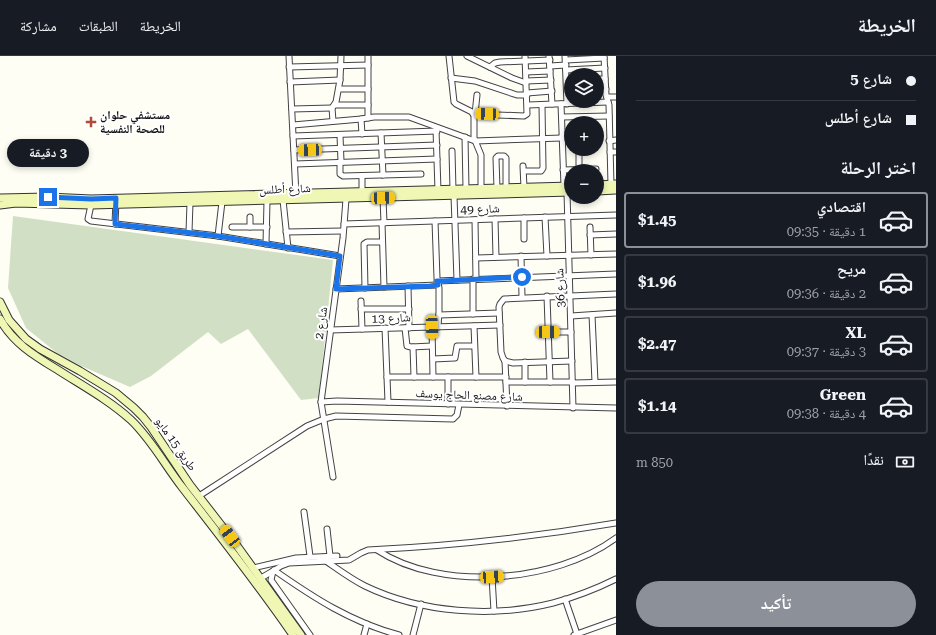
<!DOCTYPE html>
<html lang="ar">
<head>
<meta charset="utf-8">
<style>
  body { margin:0; font-family:"Roboto Serif","Noto Naskh Arabic",serif; background:#242831; color:#f1f3f6; direction:rtl; height:100vh; display:flex; flex-direction:column; font-size:15px; white-space:nowrap }
  * { box-sizing:border-box; margin:0 }
  p { font-size:13px; color:#9ea1a6 }
  .icon { flex:none; width:22px; height:22px; fill:none; stroke:currentColor; stroke-width:2; stroke-linecap:round; stroke-linejoin:round }
  .map { position:relative; flex:1; overflow:hidden; direction:ltr }
  .details { display:flex; flex-direction:column; background:#171b24; width:320px }
  .details>* { flex:none }
  .top-card { display:grid; align-content:center; height:88px; padding:0 20px; background:#171b24 }
  .fabs { position:absolute; left:564px; top:12px; display:grid; gap:8px }
  .fabs a { display:grid; place-items:center; width:40px; height:40px; border-radius:50%; background:#171b24; box-shadow:0 2px 6px #0003; font-size:20px }
  .end { position:absolute; width:18px; height:18px; margin:-9px; border:5px solid #1a73e8; background:#fff; box-shadow:0 0 0 2px #fff }
  .from { border-radius:50% }
  .bubble { position:absolute; height:28px; border-radius:14px; background:#171b24; box-shadow:0 2px 6px #0003; font-size:13px; font-weight:700; line-height:28px; text-align:center; direction:rtl }
  .car { position:absolute; width:12px; height:24px; margin:-12px -6px; border-radius:5px; box-shadow:0 0 3px 1px #0007; background:linear-gradient(#f5c518 24%,#345 0 40%,#f5c518 0 76%,#345 0 86%,#f5c518 0) }
  .top-card b { display:flex; align-items:center; gap:14px; height:38px; font-size:15px }
  .top-card b+b { border-top:1px solid #363941 }
  .top-card i { width:10px; height:10px; background:#f1f3f6 }
  ul { padding:0; list-style:none }
  li { display:flex; align-items:center; gap:12px; height:56px; margin:0 8px 6px; padding:0 12px; border:2px solid #363941; border-radius:4px }
  li div { flex:1 }
  li b { display:block; font-size:15px }
  li em { font-style:normal; font-weight:700 }
  li.current { border-color:#8c9099 }
  li>.icon { width:36px; height:36px; stroke-width:1.5 }
  h2 { padding:0 20px; font-size:18px; line-height:48px }
  .pay { display:flex; align-items:center; gap:10px; height:44px; padding:0 20px; font-size:15px }
  .pay p { margin-inline-start:auto }
  .action { display:flex; gap:8px; margin-top:auto; padding:8px 20px }
  .action a { flex:1; height:46px; border-radius:24px; background:#8c9099; color:#fff; font-size:16px; font-weight:700; line-height:46px; text-align:center }
  header { display:flex; align-items:center; gap:24px; box-sizing:border-box; height:56px; padding:0 20px; background:#171b24; border-bottom:1px solid #363941 }
  header strong { font-size:19px }
  nav { display:flex; gap:22px; margin-inline-start:auto; font-size:14px }
  main { display:flex; flex:1; min-height:0 }
  .map>svg:first-child { display:block }
  .cemetery { fill:#d1dfc5 }
  .lines { fill:none; stroke-linecap:round; stroke-linejoin:round }
  .street-casing { stroke:#434343; stroke-width:7 }
  .secondary-casing { stroke:#323232; stroke-width:9 }
  .street { stroke:#fff; stroke-width:5 }
  .secondary { stroke:#f0f7b5; stroke-width:7 }
  .route { stroke:#1a73e8; stroke-width:5 }
  .poi-dot { fill:#b24a35; stroke:#fff; stroke-width:1.5 }
  .labels { text-anchor:middle; stroke-width:4; stroke-linejoin:round; paint-order:stroke }
  .poi-label { font-size:12px; font-weight:bold; fill:#101010; stroke:#fff; text-anchor:start }
  .street-label { font-size:12px; fill:#101010; stroke:#fff }
</style>
</head>
<body>
<header>
<strong>الخريطة</strong>
<nav><a>الخريطة</a><a>الطبقات</a><a>مشاركة</a></nav>
</header>
<main>
<section class="details">
<div class="top-card">
<b><i class="from"></i>شارع 5</b>
<b><i></i>شارع أطلس</b>
</div>
<h2>اختر الرحلة</h2>
<ul>
<li class="current"><svg class="icon" aria-label="car" viewBox="0 0 24 24"><path d="M5 17H2v-5l4-1 3-4h7l3 4 3 1v5h-3M9 17h6M6 11h13"/><circle cx="7" cy="17" r="2"/><circle cx="17" cy="17" r="2"/></svg><div><b>اقتصادي</b><p>1 دقيقة · 09:35</p></div><em>$1.45</em></li>
<li><svg class="icon" aria-label="car" viewBox="0 0 24 24"><path d="M5 17H2v-5l4-1 3-4h7l3 4 3 1v5h-3M9 17h6M6 11h13"/><circle cx="7" cy="17" r="2"/><circle cx="17" cy="17" r="2"/></svg><div><b>مريح</b><p>2 دقيقة · 09:36</p></div><em>$1.96</em></li>
<li><svg class="icon" aria-label="car" viewBox="0 0 24 24"><path d="M5 17H2v-5l4-1 3-4h7l3 4 3 1v5h-3M9 17h6M6 11h13"/><circle cx="7" cy="17" r="2"/><circle cx="17" cy="17" r="2"/></svg><div><b>XL</b><p>3 دقيقة · 09:37</p></div><em>$2.47</em></li>
<li><svg class="icon" aria-label="car" viewBox="0 0 24 24"><path d="M5 17H2v-5l4-1 3-4h7l3 4 3 1v5h-3M9 17h6M6 11h13"/><circle cx="7" cy="17" r="2"/><circle cx="17" cy="17" r="2"/></svg><div><b>Green</b><p>4 دقيقة · 09:38</p></div><em>$1.14</em></li>
</ul>
<div class="pay"><svg class="icon" aria-label="cash" viewBox="0 0 24 24"><path d="M3 7h18v10H3z"/><circle cx="12" cy="12" r="2"/></svg>نقدًا<p>850 m</p></div>
<div class="action"><a>تأكيد</a></div>
</section>
<div class="map">
<svg width="616" height="579" viewBox="0 0 616 579">
  <rect width="100%" height="100%" fill="#fefef4"/>
  <!-- cemetery -->
  <polygon class="cemetery" points="13,160 333,204 319,342 301,344 248,273 221,288 208,276 151,320 130,331 79,309 57,297 26,272 8,232"/>
  <g class="lines">
    <!-- street casing -->
    <g class="street-casing">
      <g id="street">
        <polyline points="289,0 296,139"/>
        <polyline points="368,0 368,62"/>
        <polyline points="449,0 454,46 456,48 472,56 474,59 474,82 481,99 481,133"/>
        <polyline points="467,0 512,22 526,27"/>
        <polyline points="549,0 552,48"/>
        <polyline points="565,0 567,48"/>
        <polyline points="604,0 606,39 609,49 611,129"/>
        <polyline points="566,4 604,2"/>
        <polyline points="550,10 566,9"/>
        <polyline points="289,11 368,9"/>
        <polyline points="490,11 495,7 500,6 550,4"/>
        <polyline points="566,14 605,12"/>
        <polyline points="526,16 550,15"/>
        <polyline points="451,22 475,25 517,39 527,39"/>
        <polyline points="597,23 605,23"/>
        <polyline points="526,25 551,24"/>
        <polyline points="290,26 340,24"/>
        <polyline points="339,33 368,33"/>
        <polyline points="597,34 606,33"/>
        <polyline points="527,37 552,35"/>
        <polyline points="607,41 616,41"/>
        <polyline points="561,48 564,130"/>
        <polyline points="335,49 368,49"/>
        <polyline points="528,49 608,46"/>
        <polyline points="292,53 332,52"/>
        <polyline points="473,58 524,60 527,58 525,0"/>
        <polyline points="475,58 477,39"/>
        <polyline points="562,61 609,60"/>
        <polyline points="361,63 362,78"/>
        <polyline points="333,65 332,52 336,46 340,24 341,0"/>
        <polyline points="293,69 361,63 374,61 409,61 475,85 562,82"/>
        <polyline points="436,73 438,135"/>
        <polyline points="381,77 383,119"/>
        <polyline points="340,79 341,106"/>
        <polyline points="293,80 437,75"/>
        <polyline points="562,80 571,80"/>
        <polyline points="465,81 466,133"/>
        <polyline points="609,85 616,84"/>
        <polyline points="579,93 579,113"/>
        <polyline points="294,94 437,89"/>
        <polyline points="452,95 453,134"/>
        <polyline points="610,96 616,96"/>
        <polyline points="340,106 340,118 343,120 421,118"/>
        <polyline points="295,108 437,103"/>
        <polyline points="523,110 524,132"/>
        <polyline points="563,114 596,113"/>
        <polyline points="524,115 541,115 543,112 542,49"/>
        <polyline points="362,120 362,136"/>
        <polyline points="497,133 496,102 498,100 504,100 506,102 506,132"/>
        <polyline points="567,136 573,352"/>
        <polyline points="454,140 457,224"/>
        <polyline points="383,142 384,167"/>
        <polyline points="283,144 288,192"/>
        <polyline points="91,149 88,163 91,165 218,180 340,200"/>
        <polyline points="250,161 250,171"/>
        <polyline points="545,161 547,200"/>
        <polyline points="524,162 524,183"/>
        <polyline points="495,163 496,201"/>
        <polyline points="475,164 476,223"/>
        <polyline points="435,165 437,222 439,232 439,256 438,271"/>
        <polyline points="382,167 384,231"/>
        <polyline points="115,168 116,145"/>
        <polyline points="344,168 616,159"/>
        <polyline points="232,171 267,171"/>
        <polyline points="590,171 591,199"/>
        <polyline points="189,176 190,147"/>
        <polyline points="286,176 343,175"/>
        <polyline points="590,179 616,178"/>
        <polyline points="218,180 222,146"/>
        <polyline points="266,188 267,145"/>
        <polyline points="521,200 522,241"/>
        <polyline points="476,202 616,198"/>
        <polyline points="473,223 473,258"/>
        <polyline points="437,225 616,218"/>
        <polyline points="408,230 409,272"/>
        <polyline points="365,232 364,188 367,186 382,186"/>
        <polyline points="336,233 438,229"/>
        <polyline points="547,240 550,326"/>
        <polyline points="361,245 362,273"/>
        <polyline points="361,253 409,253"/>
        <polyline points="439,259 499,257"/>
        <polyline points="592,259 595,326"/>
        <polyline points="571,260 616,257"/>
        <polyline points="474,270 476,321"/>
        <polyline points="432,271 433,321"/>
        <polyline points="385,272 388,346"/>
        <polyline points="405,272 407,290 411,291 432,290"/>
        <polyline points="330,274 500,269"/>
        <polyline points="548,276 571,276"/>
        <polyline points="413,291 414,321"/>
        <polyline points="433,303 455,302 457,290 474,290"/>
        <polyline points="505,305 503,302 501,296 499,251 500,248 504,243 616,238"/>
        <polyline points="505,305 513,307 572,305"/>
        <polyline points="505,305 507,350"/>
        <polyline points="525,306 525,326"/>
        <polyline points="387,321 506,321"/>
        <polyline points="506,326 573,326"/>
        <polyline points="573,327 616,326"/>
        <polyline points="321,346 337,345 616,352"/>
        <polyline points="448,348 448,321"/>
        <polyline points="333,421 321,346 343,182 346,143"/>
        <polyline points="199,440 307,370 324,363 336,360 453,363 457,359 459,349"/>
        <polyline points="304,456 310,500"/>
        <polyline points="327,473 330,500"/>
        <path d="M377,494C441,536 555,527 616,482"/>
        <path d="M326,505C339,514 351,523 365,530C421,557 493,562 553,547C575,541 596,533 616,523"/>
        <polyline points="253,512 296,502 337,500"/>
        <path d="M274,514C314,542 351,566 399,579"/>
        <polyline points="492,521 494,555"/>
        <polyline points="261,522 273,515"/>
        <polyline points="565,543 577,578"/>
        <path d="M310,579L271,524L273,515L281,510L289,507L349,504L361,497L368,494C451,490 534,481 616,467"/>
        <polyline points="364,579 367,568"/>
        <polyline points="413,579 421,548"/>
        <polyline points="574,579 616,564"/>
      </g>
    </g>
    <!-- secondary casing -->
    <g class="secondary-casing">
      <g id="secondary">
        <polyline points="597,129 616,128"/>
        <polyline points="597,135 616,134"/>
        <polyline points="0,142 48,141 91,143 571,130"/>
        <polyline points="0,149 16,147 91,149 571,136"/>
        <polyline points="0,246 9,264 26,283 40,293 80,315 116,337 134,352 143,361 151,371 190,429 235,487 301,579"/>
        <path d="M0,263C13,287 35,300 58,314C83,330 109,344 131,364C151,383 165,409 182,431C220,480 258,528 293,579"/>
      </g>
    </g>
    <!-- street -->
    <use href="#street" class="street"/>
    <!-- secondary -->
    <use href="#secondary" class="secondary"/>
  </g>
  <g class="lines">
    <!-- route -->
    <polyline class="route" points="48,141 91,143 116,142 115,168 218,180 340,200 336,233 430,230 438,229 437,225 443,225 522,221"/>
  </g>
  <!-- markers -->
  <path class="poi-dot" d="M89 60h4v4h4v4h-4v4h-4v-4h-4v-4h4z"/>
  <g class="labels">
    <!-- poi labels -->
    <g class="poi-label">
      <text x="100" y="63">مستشفي حلوان<tspan x="100" dy="14">للصحة النفسية</tspan></text>
    </g>
    <!-- street labels -->
    <g class="street-label">
      <text transform="translate(285 133) rotate(-2)" y="4">شارع أطلس</text>
      <text transform="translate(480 153) rotate(-2)" y="4">شارع 49</text>
      <text transform="translate(560 232) rotate(-92)" y="4">شارع 36</text>
      <text transform="translate(391 262) rotate(-2)" y="4">شارع 13</text>
      <text transform="translate(321 267) rotate(-82)" y="4">شارع 2</text>
      <text transform="translate(469 339) rotate(2)" y="4">شارع مصنع الحاج يوسف</text>
      <text transform="translate(176 388) rotate(55)" y="4">طريق 15 مايو</text>
    </g>
  </g>
</svg>
<div class="fabs">
<a><svg class="icon" aria-label="layers" viewBox="0 0 24 24"><path d="M12 4l9 5-9 5-9-5zM3 14l9 5 9-5"/></svg></a>
<a>+</a>
<a>−</a>
</div>
<i class="end from" style="left:522px;top:221px"></i>
<i class="end" style="left:48px;top:141px"></i>
<div class="bubble" style="left:7px;top:83px;width:82px">3 دقيقة</div>
<i class="car" style="left:487px;top:58px;rotate:272deg"></i>
<i class="car" style="left:310px;top:94px;rotate:268deg"></i>
<i class="car" style="left:383px;top:142px;rotate:88deg"></i>
<i class="car" style="left:432px;top:271px;rotate:178deg"></i>
<i class="car" style="left:548px;top:276px;rotate:89deg"></i>
<i class="car" style="left:230px;top:480px;rotate:323deg"></i>
<i class="car" style="left:492px;top:521px;rotate:86deg"></i>
</div>
</main>
</body>
</html>
